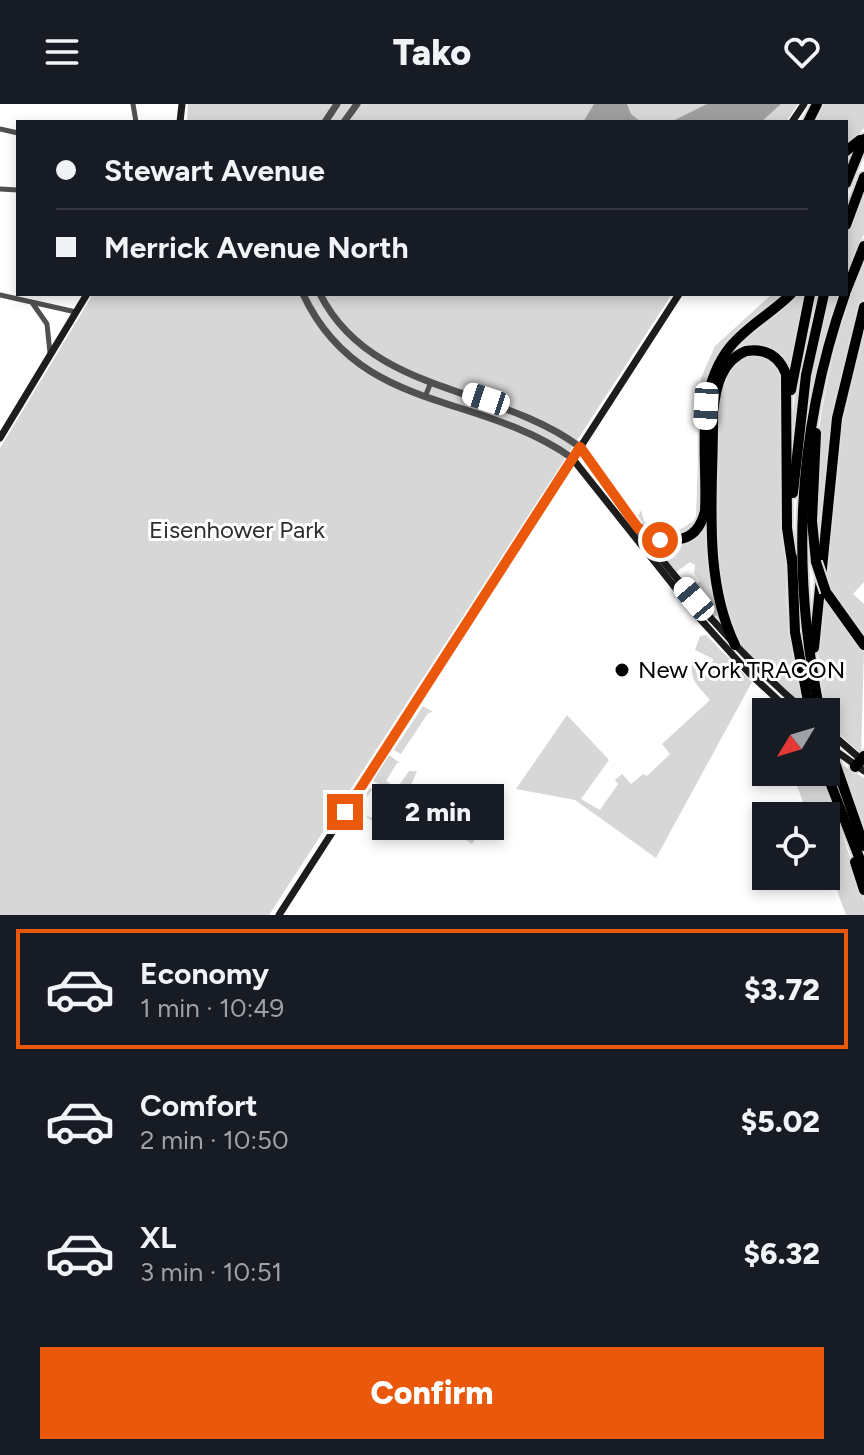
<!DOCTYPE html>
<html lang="en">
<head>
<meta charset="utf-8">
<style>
  body { margin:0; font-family:Figtree,sans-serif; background:#242831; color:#f1f3f6; height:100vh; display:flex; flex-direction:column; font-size:30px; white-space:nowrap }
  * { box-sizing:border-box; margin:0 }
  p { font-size:26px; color:#9ea1a6 }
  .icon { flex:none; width:44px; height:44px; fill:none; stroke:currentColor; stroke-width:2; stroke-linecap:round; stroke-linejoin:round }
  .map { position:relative; height:811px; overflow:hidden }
  .sheet { display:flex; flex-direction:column; background:#171b24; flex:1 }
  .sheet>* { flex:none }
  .banner { position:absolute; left:16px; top:16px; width:832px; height:176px; border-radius:0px; box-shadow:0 4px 12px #0003; display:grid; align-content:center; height:176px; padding:0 40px; background:#171b24 }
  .needle { width:52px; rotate:232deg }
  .buttons { position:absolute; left:752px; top:594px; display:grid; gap:16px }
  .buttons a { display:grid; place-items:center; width:88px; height:88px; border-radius:0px; background:#171b24; box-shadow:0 4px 12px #0003; font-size:40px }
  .end { position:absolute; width:36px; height:36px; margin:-18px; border:10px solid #ea580c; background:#fff; box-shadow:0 0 0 4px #fff }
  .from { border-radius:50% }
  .bubble { position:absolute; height:56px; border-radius:0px; background:#171b24; box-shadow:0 4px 12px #0003; font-size:26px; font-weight:800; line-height:56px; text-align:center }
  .car { position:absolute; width:24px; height:48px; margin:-24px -12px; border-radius:10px; box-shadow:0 0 6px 2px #0007; background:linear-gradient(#fff 24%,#345 0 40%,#fff 0 76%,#345 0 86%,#fff 0) }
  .banner b { display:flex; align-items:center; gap:28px; height:76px; font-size:30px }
  .banner b+b { border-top:2px solid #363941 }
  .banner i { width:20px; height:20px; background:#f1f3f6 }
  ul { padding:14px 0 0; list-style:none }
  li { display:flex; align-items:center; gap:24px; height:120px; margin:0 16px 12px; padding:0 24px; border:4px solid transparent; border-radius:0px }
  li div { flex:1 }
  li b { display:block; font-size:30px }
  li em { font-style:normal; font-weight:800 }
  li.current { border-color:#ea580c }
  li>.icon { width:72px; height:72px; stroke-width:1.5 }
  .cta { display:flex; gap:16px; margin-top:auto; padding:16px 40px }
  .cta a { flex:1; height:92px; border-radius:0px; background:#ea580c; color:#fff; font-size:32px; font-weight:800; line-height:92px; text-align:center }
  header { display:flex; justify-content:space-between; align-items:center; height:104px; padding:0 40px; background:#171b24; font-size:36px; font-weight:800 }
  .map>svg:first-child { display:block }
  .green { fill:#d7d7d7 }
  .water { fill:#9e9e9e }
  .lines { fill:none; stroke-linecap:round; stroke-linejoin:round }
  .motorway-casing { stroke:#dbdbdb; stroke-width:14 }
  .minor { stroke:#505050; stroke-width:5 }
  .tertiary { stroke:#505050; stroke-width:7 }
  .secondary { stroke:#1d1d1d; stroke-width:7 }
  .motorway { stroke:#000; stroke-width:10 }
  .motorway-bridge-casing { stroke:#dbdbdb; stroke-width:14; stroke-linecap:butt }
  .secondary-bridge { stroke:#1d1d1d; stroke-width:7 }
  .motorway-bridge { stroke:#000; stroke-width:10 }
  .route { stroke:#ea580c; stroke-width:10 }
  .poi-dot { fill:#000; stroke:#fff; stroke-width:3 }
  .labels { text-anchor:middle; stroke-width:6; stroke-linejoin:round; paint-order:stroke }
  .park-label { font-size:24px; fill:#2e2e2e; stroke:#fff }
  .poi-label { font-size:24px; fill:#000; stroke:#fff; text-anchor:start }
</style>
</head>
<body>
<header><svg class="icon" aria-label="menu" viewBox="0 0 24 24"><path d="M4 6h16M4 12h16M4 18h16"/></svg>Tako<svg class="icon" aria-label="heart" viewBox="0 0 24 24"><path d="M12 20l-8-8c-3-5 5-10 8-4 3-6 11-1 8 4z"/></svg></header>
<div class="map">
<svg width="864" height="811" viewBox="0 0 864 811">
  <rect width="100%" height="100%" fill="#fff"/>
  <!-- green -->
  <g class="green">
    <polygon points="188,0 798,0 786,18 187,18"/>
    <polygon points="819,0 864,0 864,24 846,45 846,18 811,18"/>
    <polygon points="864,83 864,130 846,175 846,132"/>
    <path d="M864,158V194L835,307L818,458C805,359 827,249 864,158Z"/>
    <polygon points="93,190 672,190 269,811 0,811 0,344"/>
    <path d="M772,190H787L721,251L703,405L695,424L674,435L646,424L638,412L642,405C639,428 676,437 696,414L701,274L715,242Z"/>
    <polygon points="795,190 806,190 790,272 776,250 728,250"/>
    <polygon points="812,190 820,190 790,340 799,251"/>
    <polygon points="829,190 840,190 810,292 801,353 810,275"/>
    <polygon points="864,215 864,478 853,490 864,500 864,537 825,481 841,321"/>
    <path d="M751,249L774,256L781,266L787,508L803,600C780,580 746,556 731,527C710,488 710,322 722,278C726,264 739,254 751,249Z"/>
    <polygon points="707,414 711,474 719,512 714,512 691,486 700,477 694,469 695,461 690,458 676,468 653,438 678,440"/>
    <polygon points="823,492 864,546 861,650 827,619 817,542"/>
    <path d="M706,531L752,578L656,754L575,696L516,685L567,611L609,656L581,695L600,706L618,680L615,676L622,670L631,680L643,670L647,672L670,650L662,640L710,596C698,582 688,575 693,556L699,557L696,569L710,572L713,555L695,546L700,532Z"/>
    <polygon points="423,602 433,608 428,609 401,650 394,646"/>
    <polygon points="389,651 400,659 397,659 386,677 397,684 409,667 417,667 407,690 462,725 465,721 479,729 472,740 373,677"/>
    <polygon points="838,658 864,674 864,730"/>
    <polygon points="792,668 822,668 864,796 864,811 846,811 826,758 826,712 808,712"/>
    <polygon points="370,684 376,687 371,687 359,706 371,714 384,694 387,695 380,714 390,721 393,716 399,721 393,730 355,706"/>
  </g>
  <!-- water -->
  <g class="water">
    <polygon points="594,0 627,0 631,10 641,18 583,18"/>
    <polygon points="707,0 781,0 761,18 671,18"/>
  </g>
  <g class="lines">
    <!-- motorway casing -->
    <g class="motorway-casing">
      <g id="motorway">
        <polyline points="808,18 817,0"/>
        <polyline points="846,47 860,36"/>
        <polyline points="846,79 864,35"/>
        <polyline points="846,121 864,73"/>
        <polyline points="846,187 864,142"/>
        <polyline points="791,286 810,190"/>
        <polyline points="793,389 806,271 824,190"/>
        <path d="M638,424C665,440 696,444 705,407C708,353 693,289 730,243C747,222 772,209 791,190"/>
        <polyline points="792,453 795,528 810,608"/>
        <polyline points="816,458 812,417 816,329"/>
        <polyline points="826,488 864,541"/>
        <path d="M735,541C701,471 714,383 713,308C716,283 721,257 746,247C766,244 779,252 786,270L787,424L792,458"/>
        <polyline points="814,544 837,314 864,203"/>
        <path d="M820,608C791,468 797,326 845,190"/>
        <polyline points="826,633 864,742"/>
        <polyline points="855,663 864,652"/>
        <polyline points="826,668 864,766"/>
        <polyline points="855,758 864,786"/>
      </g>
    </g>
    <!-- minor -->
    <g class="minor">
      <polyline points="133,0 136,18"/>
      <polyline points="0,25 18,29"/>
      <polyline points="0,85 18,86"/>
      <polyline points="0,191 76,208"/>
      <polyline points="33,200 47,220 50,249"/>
      <polyline points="425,293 431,278"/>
    </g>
    <!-- tertiary -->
    <g class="tertiary">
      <polyline points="325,18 337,0"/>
      <polyline points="344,18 357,0"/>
      <path d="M303,190C359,310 478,287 572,354"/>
      <path d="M320,190C371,291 497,281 580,343"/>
    </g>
    <!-- secondary -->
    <g class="secondary">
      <polyline points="180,18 182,0"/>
      <polyline points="792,18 804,0"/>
      <polyline points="0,334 87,190"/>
      <path d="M580,343C645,439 717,532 806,608"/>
      <polyline points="572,354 701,516 749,569 791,608"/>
      <polyline points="826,625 864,658"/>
      <polyline points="836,647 864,667"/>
      <polyline points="279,811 679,190"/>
    </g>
    <!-- motorway -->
    <use href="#motorway" class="motorway"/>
    <!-- motorway-bridge casing -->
    <g class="motorway-bridge-casing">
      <polyline id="motorway-bridge" points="816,458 826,488"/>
    </g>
    <!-- secondary-bridge -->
    <polyline class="secondary-bridge" points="826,639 836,647"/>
    <!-- motorway-bridge -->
    <use href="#motorway-bridge" class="motorway-bridge"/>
  </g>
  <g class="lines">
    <!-- route -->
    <polyline class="route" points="345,708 580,343 638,424 660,436"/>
  </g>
  <!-- markers -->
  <circle class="poi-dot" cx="622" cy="566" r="8"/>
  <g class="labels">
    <!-- park labels -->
    <g class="park-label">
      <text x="237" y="434">Eisenhower Park</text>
    </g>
    <!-- poi labels -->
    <g class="poi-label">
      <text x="638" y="574">New York TRACON</text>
    </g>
  </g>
</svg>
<div class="buttons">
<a><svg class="needle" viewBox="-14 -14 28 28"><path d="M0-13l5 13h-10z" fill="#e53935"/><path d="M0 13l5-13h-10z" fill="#9ea1a6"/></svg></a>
<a><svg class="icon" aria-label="locate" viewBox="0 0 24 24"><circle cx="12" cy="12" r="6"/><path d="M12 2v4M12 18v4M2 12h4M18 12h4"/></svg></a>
</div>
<i class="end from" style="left:660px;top:436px"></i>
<i class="end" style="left:345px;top:708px"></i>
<div class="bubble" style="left:372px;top:680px;width:132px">2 min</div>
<i class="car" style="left:486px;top:295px;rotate:288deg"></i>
<i class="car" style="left:706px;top:302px;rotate:183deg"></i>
<i class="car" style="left:694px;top:495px;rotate:320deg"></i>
<div class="banner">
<b><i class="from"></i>Stewart Avenue</b>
<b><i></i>Merrick Avenue North</b>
</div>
</div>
<section class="sheet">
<ul>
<li class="current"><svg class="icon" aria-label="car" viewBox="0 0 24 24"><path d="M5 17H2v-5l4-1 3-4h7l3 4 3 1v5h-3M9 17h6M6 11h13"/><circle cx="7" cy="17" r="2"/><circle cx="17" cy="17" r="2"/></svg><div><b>Economy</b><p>1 min · 10:49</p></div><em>$3.72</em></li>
<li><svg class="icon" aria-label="car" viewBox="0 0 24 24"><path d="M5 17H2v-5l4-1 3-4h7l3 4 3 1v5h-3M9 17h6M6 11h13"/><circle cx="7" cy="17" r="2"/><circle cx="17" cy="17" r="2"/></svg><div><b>Comfort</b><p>2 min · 10:50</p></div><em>$5.02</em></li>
<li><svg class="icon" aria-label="car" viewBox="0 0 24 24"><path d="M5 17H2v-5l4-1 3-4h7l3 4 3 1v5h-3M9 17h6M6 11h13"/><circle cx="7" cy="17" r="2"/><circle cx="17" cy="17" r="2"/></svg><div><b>XL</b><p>3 min · 10:51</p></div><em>$6.32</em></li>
</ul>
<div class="cta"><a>Confirm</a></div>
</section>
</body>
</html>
